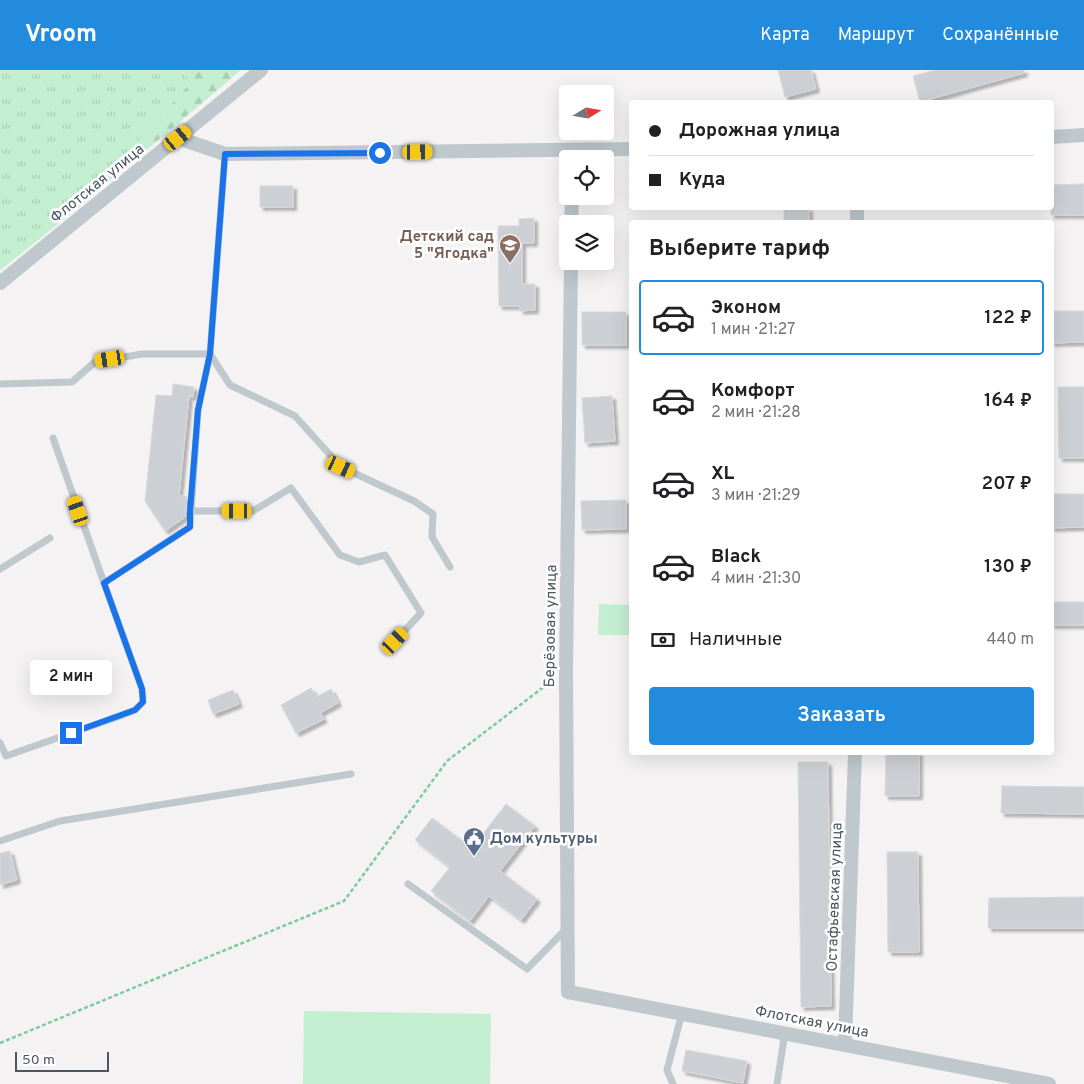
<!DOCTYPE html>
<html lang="ru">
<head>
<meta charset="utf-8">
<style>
  body { margin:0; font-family:Overpass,sans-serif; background:#f2f2f2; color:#202124; height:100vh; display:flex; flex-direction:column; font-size:19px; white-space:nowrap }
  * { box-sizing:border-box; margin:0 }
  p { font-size:16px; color:#757577 }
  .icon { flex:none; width:28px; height:28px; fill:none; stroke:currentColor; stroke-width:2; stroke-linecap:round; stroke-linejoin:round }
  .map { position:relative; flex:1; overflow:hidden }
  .details { position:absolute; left:629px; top:150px; width:425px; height:535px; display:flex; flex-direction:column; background:#fff; border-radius:5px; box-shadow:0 5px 20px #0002 }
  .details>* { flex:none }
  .banner { position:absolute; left:629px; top:30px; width:425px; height:110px; border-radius:5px; box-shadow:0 5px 20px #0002; display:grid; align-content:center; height:110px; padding:0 20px; background:#fff }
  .needle { width:32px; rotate:79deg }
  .buttons { position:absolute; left:559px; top:15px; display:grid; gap:10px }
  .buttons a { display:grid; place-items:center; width:55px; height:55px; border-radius:5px; background:#fff; box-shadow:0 5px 20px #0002; font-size:25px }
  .scale { position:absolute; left:15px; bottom:12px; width:94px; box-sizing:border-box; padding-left:5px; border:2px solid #4a575f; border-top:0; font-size:14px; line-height:18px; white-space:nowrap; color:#4a575f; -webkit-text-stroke:4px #fff; paint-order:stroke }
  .end { position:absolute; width:22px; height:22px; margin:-11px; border:6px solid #1a73e8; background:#fff; box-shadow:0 0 0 2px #fff }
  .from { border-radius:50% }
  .bubble { position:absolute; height:35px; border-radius:5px; background:#fff; box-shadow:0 5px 20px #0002; font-size:16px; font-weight:600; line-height:35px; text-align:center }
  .car { position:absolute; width:15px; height:30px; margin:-15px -8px; border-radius:6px; box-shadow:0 0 4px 1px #0007; background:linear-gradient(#f5c518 24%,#345 0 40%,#f5c518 0 76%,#345 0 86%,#f5c518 0) }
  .banner b { display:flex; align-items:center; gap:18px; height:48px; font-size:19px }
  .banner b+b { border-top:1px solid #e0e0e0 }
  .banner i { width:12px; height:12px; background:#202124 }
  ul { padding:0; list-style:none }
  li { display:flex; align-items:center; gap:15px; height:75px; margin:0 10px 8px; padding:0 10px; border:2px solid transparent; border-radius:5px }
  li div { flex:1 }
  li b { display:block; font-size:19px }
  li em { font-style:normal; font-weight:600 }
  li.selected { border-color:#228bde }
  li>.icon { width:45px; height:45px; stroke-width:1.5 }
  h2 { padding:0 20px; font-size:22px; line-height:60px }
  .pay { display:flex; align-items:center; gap:12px; height:55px; padding:0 20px; font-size:19px }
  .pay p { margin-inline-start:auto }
  .button { display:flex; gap:10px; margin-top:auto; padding:10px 20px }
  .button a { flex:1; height:58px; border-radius:5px; background:#228bde; color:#fff; font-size:20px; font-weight:600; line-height:58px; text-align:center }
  header { display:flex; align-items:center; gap:30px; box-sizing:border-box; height:70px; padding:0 25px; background:#228bde; color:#fff }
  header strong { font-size:24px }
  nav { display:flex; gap:28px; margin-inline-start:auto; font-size:18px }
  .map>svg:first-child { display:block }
  .grass { fill:url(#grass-tufts) }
  .forest { fill:url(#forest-firs) }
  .pitch { fill:#c3eecf }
  .building { fill:#ccd0d4; stroke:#d6d9dd; filter:url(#shadow) }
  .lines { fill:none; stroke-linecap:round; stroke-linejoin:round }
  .path { stroke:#7ccb9b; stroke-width:2.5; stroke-dasharray:4 2.5; stroke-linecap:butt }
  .service { stroke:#bec8cd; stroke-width:7 }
  .minor { stroke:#bec8cd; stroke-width:14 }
  .route { stroke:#1a73e8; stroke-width:6 }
  .labels { text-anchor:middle; stroke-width:5; stroke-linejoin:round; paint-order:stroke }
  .street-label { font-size:15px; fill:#4a575f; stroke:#fff }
  .education-label { font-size:15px; font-weight:bold; fill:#785e54; stroke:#fff; text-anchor:end }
  .service-label { font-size:15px; font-weight:bold; fill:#4e5e75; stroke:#fff; text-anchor:start }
</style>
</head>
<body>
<header>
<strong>Vroom</strong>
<nav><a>Карта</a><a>Маршрут</a><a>Сохранённые</a></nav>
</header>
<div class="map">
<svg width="1084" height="1014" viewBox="0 0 1084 1014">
  <defs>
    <pattern id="grass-tufts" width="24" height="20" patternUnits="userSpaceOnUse" patternTransform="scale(1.25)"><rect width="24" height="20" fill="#c3eecf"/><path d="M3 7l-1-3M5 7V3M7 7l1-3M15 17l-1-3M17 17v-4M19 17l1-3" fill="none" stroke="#a9ceb4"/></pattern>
    <pattern id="forest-firs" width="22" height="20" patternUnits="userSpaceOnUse" patternTransform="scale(1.25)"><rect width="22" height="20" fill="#c3eecf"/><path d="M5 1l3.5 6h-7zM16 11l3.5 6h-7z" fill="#a9ceb4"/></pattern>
    <filter id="shadow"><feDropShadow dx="3.5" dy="3.5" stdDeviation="1" flood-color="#0004"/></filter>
  </defs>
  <rect width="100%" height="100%" fill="#f4f2f2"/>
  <!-- grass -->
  <polygon class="grass" points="0,0 182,0 191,12 78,138 13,190 0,180"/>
  <!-- forest -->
  <g class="forest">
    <polygon points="182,0 241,0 78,138 191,12"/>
    <polygon points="0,180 13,190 0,200"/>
  </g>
  <!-- pitch -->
  <g class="pitch">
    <polygon points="599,534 631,535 631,565 598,565"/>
    <polygon points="304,941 491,944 490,1014 303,1014"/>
  </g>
  <!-- building -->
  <g class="building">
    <polygon points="778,0 811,0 816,19 785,27"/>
    <polygon points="935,0 1024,0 1024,3 920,32 913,6"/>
    <polygon points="1084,114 1084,145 1051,145 1051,115"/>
    <rect x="260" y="116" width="33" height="21"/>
    <rect x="784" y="138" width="25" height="14"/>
    <polygon points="534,148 534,173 522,173 522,214 535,214 535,240 520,241 520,236 499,236 498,156 519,156 519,149"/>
    <polygon points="1051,241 1084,241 1084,272 1051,273"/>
    <rect x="582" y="242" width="44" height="33"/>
    <polygon points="173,314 194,317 193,327 189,326 179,426 187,426 185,447 165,461 145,431 156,325 172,326"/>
    <polygon points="1058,317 1084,317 1084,388 1059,388"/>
    <polygon points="612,326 615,371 585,373 582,328"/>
    <polygon points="1051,424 1084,424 1084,457 1051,458"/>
    <polygon points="626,430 626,459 582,460 581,431"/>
    <rect x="1051" y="532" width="33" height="23"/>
    <polygon points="311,618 316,627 331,619 338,633 320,643 324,649 296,663 281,635"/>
    <polygon points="233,620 239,634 213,644 208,630"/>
    <polygon points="886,682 919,682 919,726 885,726"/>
    <polygon points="798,692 828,692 831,936 801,937"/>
    <polygon points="1002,716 1084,717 1084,744 1001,743"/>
    <polygon points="506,734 535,756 500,801 537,829 521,850 489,826 470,851 431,821 450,797 415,770 432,748 472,778"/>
    <polygon points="10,781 17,810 0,815 0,783"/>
    <polygon points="887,782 918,782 919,882 888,882"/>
    <polygon points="1084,827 1084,858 988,858 989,828"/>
    <polygon points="686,980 747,991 743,1013 682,1001"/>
  </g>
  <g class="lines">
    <!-- path -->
    <polyline class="path" points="0,973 344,831 447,691 554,609"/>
    <!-- service -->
    <g class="service">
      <polyline points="210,284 230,315 295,346 341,397 414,431 433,444 432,467 450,497"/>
      <polyline points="0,314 72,312 95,292 142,284 210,284 225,84"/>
      <polyline points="53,368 104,513 190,457 198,340 210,284"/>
      <polyline points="190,441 253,441 291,418 340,485 359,492 385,485 421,543 395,571"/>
      <polyline points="0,499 50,468"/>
      <polyline points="0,673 6,686 120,646 135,640 143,632 142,619 104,513"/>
      <polyline points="0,771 60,751 351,704"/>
      <polyline points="408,814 527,899 567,858"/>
      <polyline points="673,1014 667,1000 682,943"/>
      <polyline points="777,1014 785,962"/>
    </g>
    <!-- minor -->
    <g class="minor">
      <polyline points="1051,67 1084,65"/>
      <polyline points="178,68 225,84 631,79"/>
      <polyline points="857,138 857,152"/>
      <polyline points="571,154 572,126"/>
      <polyline points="571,191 566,601 568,922 1049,1014"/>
      <polyline points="0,213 261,0"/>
      <polyline points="845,973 855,682"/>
    </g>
  </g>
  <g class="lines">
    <!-- route -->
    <polyline class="route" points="71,663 135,640 143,632 142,619 104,513 190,457 190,441 198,340 210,284 225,84 380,83"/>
  </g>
  <!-- icons -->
  <defs>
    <g id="school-pin" transform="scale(1.125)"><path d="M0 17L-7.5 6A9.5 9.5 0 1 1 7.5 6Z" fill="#8d6e63" stroke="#fff"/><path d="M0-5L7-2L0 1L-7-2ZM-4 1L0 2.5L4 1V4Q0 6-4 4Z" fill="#fff"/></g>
    <g id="civic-pin" transform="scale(1.125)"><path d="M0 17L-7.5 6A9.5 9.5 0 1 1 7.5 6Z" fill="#5c6f8a" stroke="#fff"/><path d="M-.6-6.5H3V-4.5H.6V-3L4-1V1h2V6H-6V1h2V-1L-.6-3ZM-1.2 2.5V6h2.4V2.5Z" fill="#fff"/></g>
  </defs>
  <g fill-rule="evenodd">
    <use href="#school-pin" x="510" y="175"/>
    <use href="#civic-pin" x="474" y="768"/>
  </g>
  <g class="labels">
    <!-- street labels -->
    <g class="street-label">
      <text transform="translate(97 113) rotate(-39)" y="5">Флотская улица</text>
      <text transform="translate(550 556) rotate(-89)" y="5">Берёзовая улица</text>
      <text transform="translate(834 827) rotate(-88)" y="5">Остафьевская улица</text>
      <text transform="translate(812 951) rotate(11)" y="5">Флотская улица</text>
    </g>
    <!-- education labels -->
    <g class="education-label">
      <text x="494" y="171">Детский сад<tspan x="494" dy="17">5 "Ягодка"</tspan></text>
    </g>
    <!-- service labels -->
    <g class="service-label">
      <text x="490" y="773">Дом культуры</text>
    </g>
  </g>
</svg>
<div class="buttons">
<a><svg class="needle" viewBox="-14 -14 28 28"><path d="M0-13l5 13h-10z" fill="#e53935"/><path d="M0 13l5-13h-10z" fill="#757577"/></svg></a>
<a><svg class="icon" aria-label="locate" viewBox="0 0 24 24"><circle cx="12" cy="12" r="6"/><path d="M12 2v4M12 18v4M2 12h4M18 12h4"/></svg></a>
<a><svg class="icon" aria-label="layers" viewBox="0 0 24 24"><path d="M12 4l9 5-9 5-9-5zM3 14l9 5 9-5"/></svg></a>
</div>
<div class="scale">50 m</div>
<i class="end from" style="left:380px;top:83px"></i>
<i class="end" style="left:71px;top:663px"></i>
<div class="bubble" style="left:30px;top:590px;width:82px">2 мин</div>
<i class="car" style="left:178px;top:68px;rotate:51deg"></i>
<i class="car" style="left:418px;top:82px;rotate:89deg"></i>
<i class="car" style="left:110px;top:289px;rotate:261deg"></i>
<i class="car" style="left:341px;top:397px;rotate:115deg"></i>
<i class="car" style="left:78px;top:441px;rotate:341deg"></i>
<i class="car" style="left:237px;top:441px;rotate:270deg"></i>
<i class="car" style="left:395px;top:571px;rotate:43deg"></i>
<div class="banner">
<b><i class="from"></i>Дорожная улица</b>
<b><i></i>Куда</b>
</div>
<section class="details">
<h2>Выберите тариф</h2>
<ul>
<li class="selected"><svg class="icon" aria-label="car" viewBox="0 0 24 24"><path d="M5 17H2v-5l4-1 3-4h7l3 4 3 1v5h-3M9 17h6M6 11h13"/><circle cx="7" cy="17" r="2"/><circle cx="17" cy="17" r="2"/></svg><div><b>Эконом</b><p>1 мин · 21:27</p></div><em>122 ₽</em></li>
<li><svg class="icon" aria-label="car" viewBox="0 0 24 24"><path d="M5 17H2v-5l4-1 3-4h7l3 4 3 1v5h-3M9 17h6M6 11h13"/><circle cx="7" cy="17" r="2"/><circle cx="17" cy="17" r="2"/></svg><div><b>Комфорт</b><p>2 мин · 21:28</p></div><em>164 ₽</em></li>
<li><svg class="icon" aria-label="car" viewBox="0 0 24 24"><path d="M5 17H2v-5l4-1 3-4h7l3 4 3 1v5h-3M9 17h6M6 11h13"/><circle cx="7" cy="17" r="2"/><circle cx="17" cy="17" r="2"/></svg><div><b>XL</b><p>3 мин · 21:29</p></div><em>207 ₽</em></li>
<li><svg class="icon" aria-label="car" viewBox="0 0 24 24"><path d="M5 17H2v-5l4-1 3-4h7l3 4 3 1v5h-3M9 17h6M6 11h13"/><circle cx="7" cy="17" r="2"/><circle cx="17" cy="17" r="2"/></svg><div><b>Black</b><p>4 мин · 21:30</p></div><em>130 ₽</em></li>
</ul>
<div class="pay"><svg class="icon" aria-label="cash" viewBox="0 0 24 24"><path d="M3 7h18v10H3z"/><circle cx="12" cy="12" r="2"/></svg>Наличные<p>440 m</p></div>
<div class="button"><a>Заказать</a></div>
</section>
</div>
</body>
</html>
